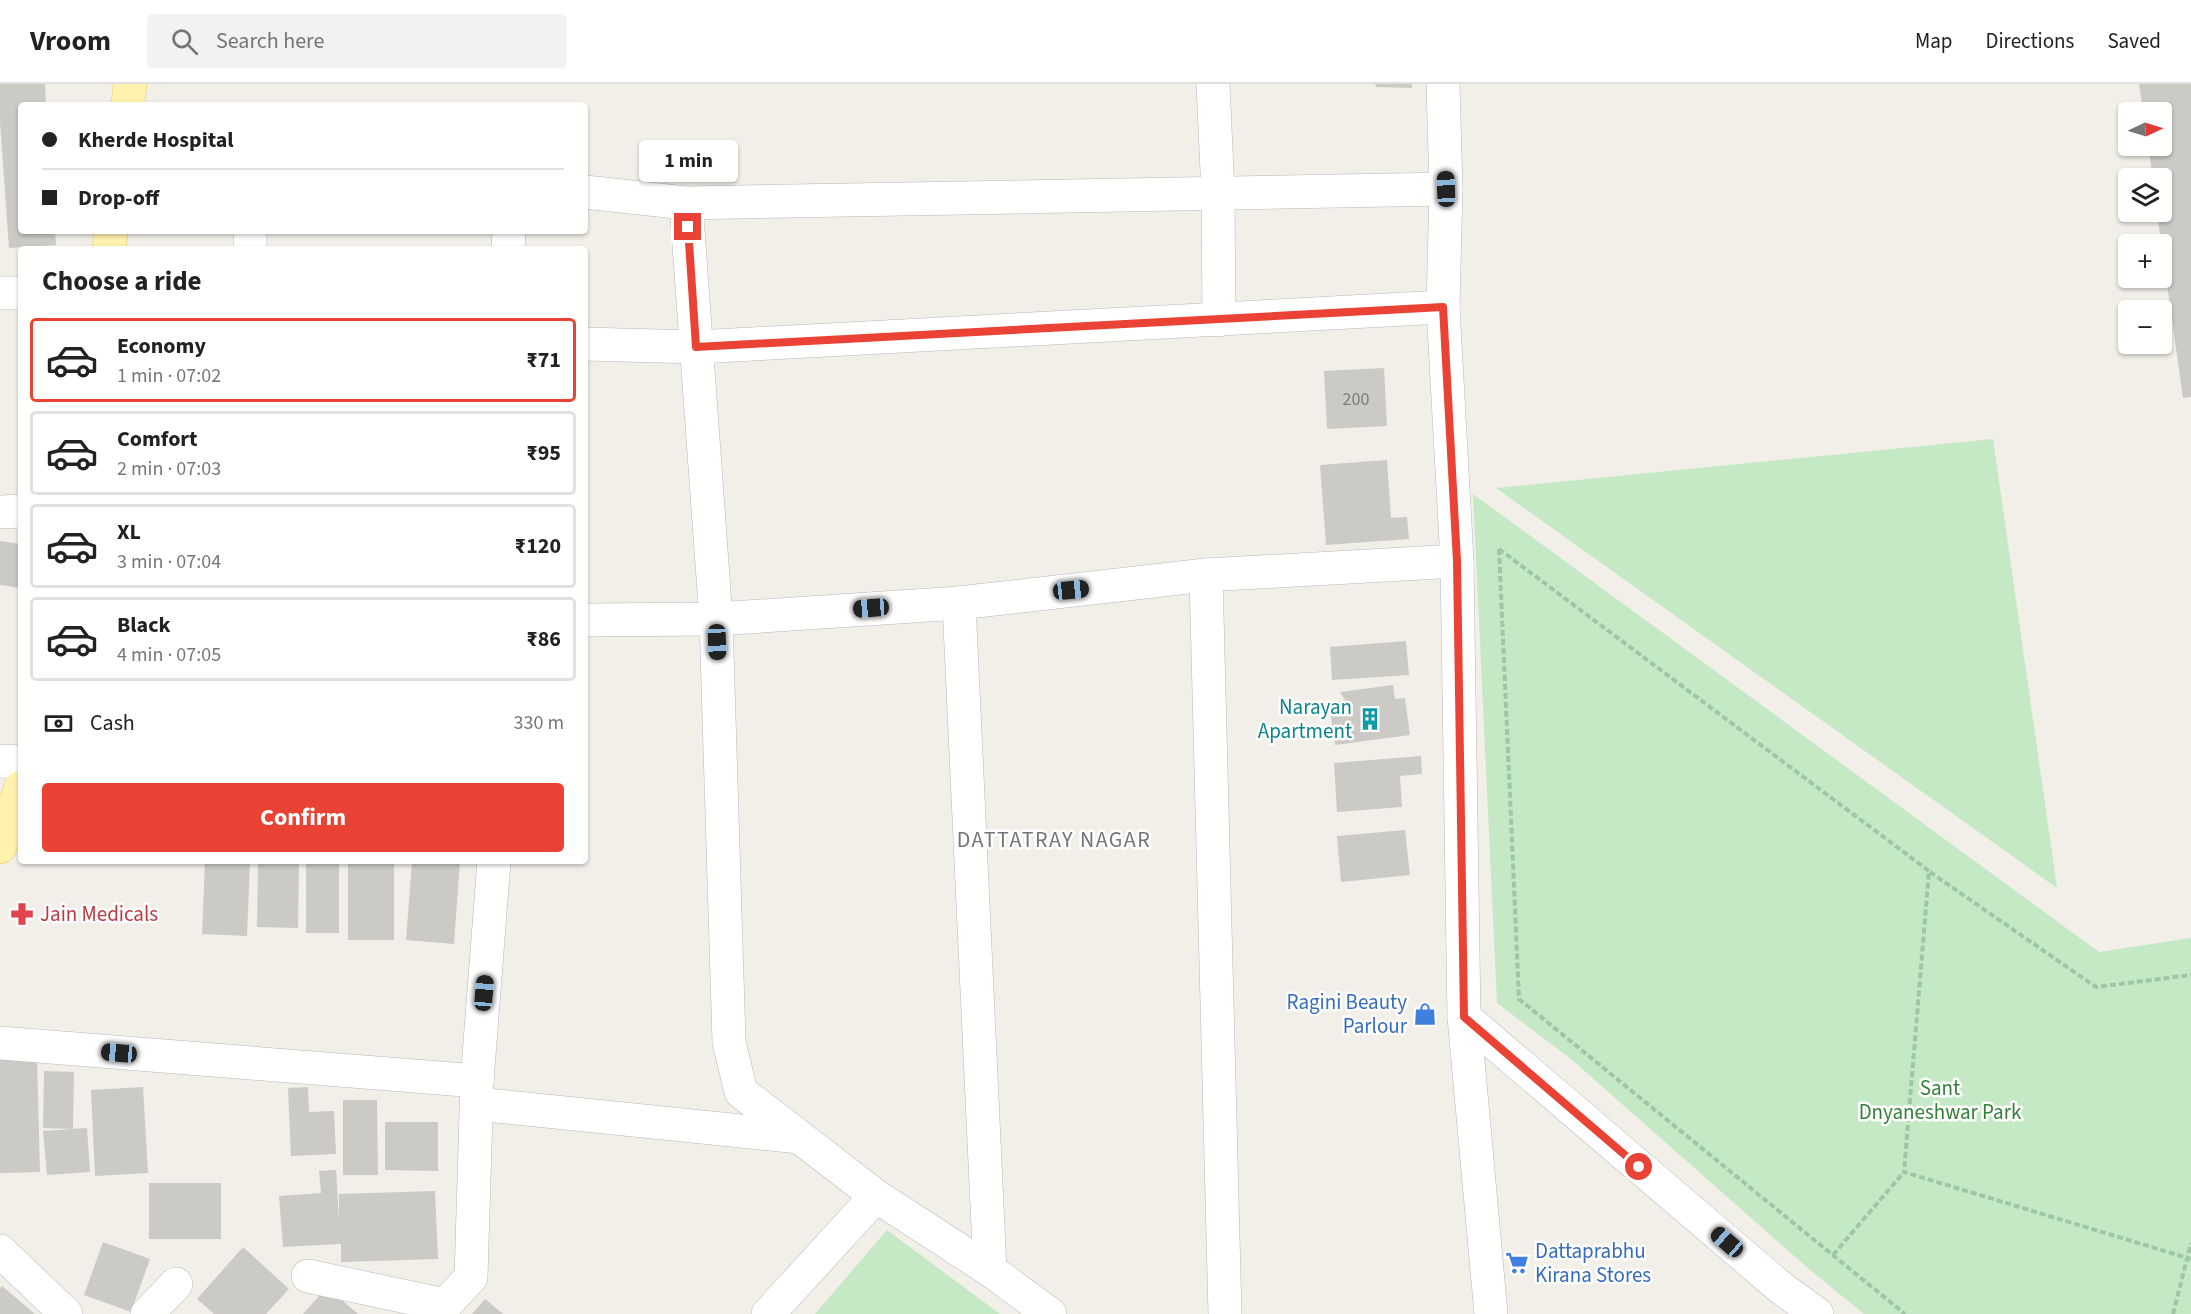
<!DOCTYPE html>
<html lang="en">
<head>
<meta charset="utf-8">
<style>
  body { margin:0; font-family:"Source Sans 3",sans-serif; background:#f2f2f2; color:#222; height:100vh; display:flex; flex-direction:column; font-size:22px; white-space:nowrap }
  * { box-sizing:border-box; margin:0 }
  p { font-size:20px; color:#767676 }
  .icon { flex:none; width:33px; height:33px; fill:none; stroke:currentColor; stroke-width:2; stroke-linecap:round; stroke-linejoin:round }
  .map { position:relative; flex:1; overflow:hidden }
  .details { position:absolute; left:18px; top:162px; width:570px; height:618px; display:flex; flex-direction:column; background:#fff; border-radius:6px; box-shadow:0 2px 4px #0004 }
  .details>* { flex:none }
  .banner { position:absolute; left:18px; top:18px; width:570px; height:132px; border-radius:6px; box-shadow:0 2px 4px #0004; display:grid; align-content:center; height:132px; padding:0 24px; background:#fff }
  .needle { width:39px; rotate:86deg }
  .tools { position:absolute; left:2118px; top:18px; display:grid; gap:12px }
  .tools a { display:grid; place-items:center; width:54px; height:54px; border-radius:6px; background:#fff; box-shadow:0 2px 4px #0004; font-size:30px }
  .end { position:absolute; width:27px; height:27px; margin:-14px; border:8px solid #ea4335; background:#fff; box-shadow:0 0 0 3px #fff }
  .from { border-radius:50% }
  .bubble { position:absolute; height:42px; border-radius:6px; background:#fff; box-shadow:0 2px 4px #0004; font-size:20px; font-weight:700; line-height:42px; text-align:center }
  .car { position:absolute; width:18px; height:36px; margin:-18px -9px; border-radius:8px; box-shadow:0 0 4px 2px #0007; background:linear-gradient(#222 24%,#8ab4d8 0 40%,#222 0 76%,#8ab4d8 0 86%,#222 0) }
  .banner b { display:flex; align-items:center; gap:21px; height:57px; font-size:22px }
  .banner b+b { border-top:2px solid #e0e0e0 }
  .banner i { width:15px; height:15px; background:#222 }
  ul { padding:0; list-style:none }
  li { display:flex; align-items:center; gap:18px; height:84px; margin:0 12px 9px; padding:0 12px; border:3px solid #e0e0e0; border-radius:6px }
  li div { flex:1 }
  li b { display:block; font-size:22px }
  li em { font-style:normal; font-weight:700 }
  li.active { border-color:#ea4335 }
  li>.icon { width:54px; height:54px; stroke-width:1.5 }
  h2 { padding:0 24px; font-size:27px; line-height:72px }
  .pay { display:flex; align-items:center; gap:15px; height:66px; padding:0 24px; font-size:22px }
  .pay p { margin-inline-start:auto }
  .cta { display:flex; gap:12px; margin-top:auto; padding:12px 24px }
  .cta a { flex:1; height:69px; border-radius:6px; background:#ea4335; color:#fff; font-size:24px; font-weight:700; line-height:69px; text-align:center }
  header { display:flex; align-items:center; gap:36px; box-sizing:border-box; height:84px; padding:0 30px; background:#fff; border-bottom:2px solid #e0e0e0 }
  header strong { font-size:28px }
  nav { display:flex; gap:33px; margin-inline-start:auto; font-size:21px }
  .search { width:420px; height:54px; background:#f2f2f2; display:flex; align-items:center; gap:15px; box-sizing:border-box; padding:0 21px; border-radius:6px; color:#767676; font-size:22px }
  .map>svg:first-child { display:block }
  .green { fill:#c5e8c5 }
  .building { fill:#cccac5 }
  .lines { fill:none; stroke-linecap:round; stroke-linejoin:round }
  .minor-casing { stroke:#b5b8bc; stroke-width:34 }
  .major-casing { stroke:#f2c960; stroke-width:34 }
  .path { stroke:#9cc7a9; stroke-width:4; stroke-dasharray:6 3; stroke-linecap:butt }
  .minor { stroke:#fff; stroke-width:33 }
  .major { stroke:#fff2af; stroke-width:33 }
  .route { stroke:#ea4335; stroke-width:8 }
  .labels { text-anchor:middle; stroke-width:5; stroke-linejoin:round; paint-order:stroke }
  .number-label { font-size:18px; fill:#7a7d7f }
  .culture-label { font-size:21px; fill:#0d838f; stroke:#fff; text-anchor:end }
  .health-label { font-size:21px; fill:#be3a42; stroke:#fff; text-anchor:start }
  .shop-label { font-size:21px; fill:#366cbe; stroke:#fff; text-anchor:end }
  .park-label { font-size:21px; fill:#348238; stroke:#fff }
  .neighbourhood-label { font-size:22px; letter-spacing:1.5px; fill:#70757a; stroke:#fff }
</style>
</head>
<body>
<header>
<strong>Vroom</strong>
<div class="search"><svg class="icon" aria-label="search" viewBox="0 0 24 24"><circle cx="10" cy="10" r="6"/><path d="M15 15l6 6"/></svg>Search here</div>
<nav><a>Map</a><a>Directions</a><a>Saved</a></nav>
</header>
<div class="map">
<svg width="2191" height="1230" viewBox="0 0 2191 1230">
  <rect width="100%" height="100%" fill="#f1efe8"/>
  <!-- green -->
  <g class="green">
    <polygon points="1993,355 2057,804 1496,404"/>
    <polygon points="1473,410 2099,868 2191,854 2191,1230 1864,1230 1809,1185 1571,975 1497,919"/>
    <polygon points="887,1146 1000,1230 815,1230"/>
  </g>
  <!-- building -->
  <g class="building">
    <polygon points="0,0 45,0 46,21 21,21 21,147 55,147 56,161 9,164 0,38"/>
    <polygon points="1375,0 1412,0 1412,4 1376,3"/>
    <polygon points="2139,0 2191,0 2191,313 2183,314 2157,128 2162,128 2162,94 2153,94 2148,62 2162,62 2162,28 2143,28"/>
    <polygon points="1384,284 1387,342 1327,345 1324,287"/>
    <polygon points="1387,376 1391,434 1407,433 1409,455 1326,461 1320,381"/>
    <polygon points="0,457 21,460 21,504 0,501"/>
    <polygon points="1406,557 1409,591 1332,596 1330,563"/>
    <polygon points="1393,601 1395,615 1405,614 1410,651 1335,661 1329,619 1345,616 1340,608"/>
    <polygon points="1421,672 1422,690 1400,692 1402,723 1337,728 1334,679"/>
    <polygon points="1405,746 1410,791 1341,798 1337,752"/>
    <polygon points="205,777 250,777 247,852 202,850"/>
    <polygon points="258,777 299,777 298,844 257,843"/>
    <rect x="306" y="777" width="33" height="72"/>
    <rect x="348" y="777" width="46" height="79"/>
    <polygon points="412,777 460,777 454,860 406,856"/>
    <polygon points="37,972 40,1088 0,1089 0,973"/>
    <polygon points="44,987 74,988 73,1045 43,1044"/>
    <polygon points="143,1003 148,1089 95,1092 91,1006"/>
    <polygon points="308,1003 309,1028 334,1027 336,1070 291,1072 288,1004"/>
    <polygon points="343,1016 377,1016 378,1091 343,1091"/>
    <polygon points="385,1038 438,1038 438,1087 385,1086"/>
    <polygon points="87,1044 90,1088 47,1091 43,1047"/>
    <polygon points="336,1086 339,1135 339,1110 435,1107 438,1175 341,1178 341,1160 283,1163 279,1112 321,1109 319,1087"/>
    <rect x="149" y="1099" width="72" height="56"/>
    <polygon points="103,1158 150,1175 131,1228 84,1211"/>
    <polygon points="243,1163 289,1205 266,1230 214,1230 197,1215"/>
    <polygon points="2,1202 35,1230 0,1230 0,1204"/>
    <polygon points="327,1203 358,1230 303,1230"/>
    <polygon points="485,1215 503,1230 472,1230"/>
  </g>
  <g class="lines">
    <!-- minor casing -->
    <g class="minor-casing">
      <g id="minor">
        <polyline points="1213,0 1218,109 1219,236"/>
        <polyline points="1443,0 1446,105 1443,223 1457,477 1464,933 1491,1230"/>
        <polyline points="585,108 686,119 1446,105"/>
        <polyline points="686,119 716,535 729,958 741,1008 876,1112 990,1186 1050,1230"/>
        <polyline points="250,165 250,147"/>
        <polyline points="508,165 509,147"/>
        <polyline points="0,209 21,209"/>
        <polyline points="585,260 696,263 1443,223"/>
        <polyline points="0,428 21,427"/>
        <polyline points="1206,491 1225,1230"/>
        <polyline points="959,519 990,1186"/>
        <polyline points="585,536 716,535 959,519 1206,491 1457,477"/>
        <polyline points="0,677 21,678"/>
        <polyline points="1464,933 1780,1203 1817,1230"/>
        <polyline points="0,959 477,997"/>
        <polyline points="477,1020 800,1053"/>
        <polyline points="0,1167 66,1230"/>
        <polyline points="308,1192 445,1221"/>
        <polyline points="147,1230 176,1200"/>
        <polyline points="437,1230 471,1193 477,997 494,777"/>
        <polyline points="768,1230 876,1112"/>
      </g>
    </g>
    <!-- major casing -->
    <g class="major-casing">
      <g id="major">
        <polyline points="128,21 130,0"/>
        <polyline points="109,165 111,147"/>
        <polyline points="0,763 21,703"/>
      </g>
    </g>
    <!-- path -->
    <g class="path">
      <polyline points="1499,465 1929,787 1904,1088 2191,1175"/>
      <polyline points="1499,465 1519,915 1905,1230"/>
      <polyline points="1930,788 2096,903 2191,891"/>
      <polyline points="1833,1171 1904,1088"/>
      <polyline points="2173,1230 2191,1159"/>
    </g>
    <!-- minor -->
    <use href="#minor" class="minor"/>
    <!-- major -->
    <use href="#major" class="major"/>
  </g>
  <g class="lines">
    <!-- route -->
    <polyline class="route" points="688,143 696,263 1443,223 1457,477 1464,933 1639,1083"/>
  </g>
  <!-- icons -->
  <defs>
    <g id="building-bare" transform="scale(1.8)"><path d="M-4-6H4V6H1V3H-1V6H-4ZM-2.5-4.3h1.7v1.8h-1.7ZM.8-4.3h1.7v1.8H.8ZM-2.5-1h1.7V.8h-1.7ZM.8-1h1.7V.8H.8Z" fill="#0f9aa8" stroke="#fff" stroke-width="2.5" paint-order="stroke"/></g>
    <g id="pharmacy-bare" transform="scale(1.8)"><path d="M-2-6h4v4h4v4h-4v4h-4v-4h-4v-4h4Z" fill="#e0444e" stroke="#fff" stroke-width="2.5" paint-order="stroke"/></g>
    <g id="shop-bare" transform="scale(1.8)"><path d="M-5-2.5h2.3a2.7 3.5 0 0 1 5.4 0H5L5.5 6h-11ZM-1.5-2.5h3a1.5 2.3 0 0 0-3 0Z" fill="#3f7fe0" stroke="#fff" stroke-width="2.5" paint-order="stroke"/></g>
    <g id="supermarket-bare" transform="scale(1.8)"><path d="M-6-5.5h2.5l.6 2H6L4.5 2H-2.5L-4.4-4H-6ZM-1.5 3.2a1.3 1.3 0 1 0 .1 0ZM3 3.2a1.3 1.3 0 1 0 .1 0Z" fill="#3f7fe0" stroke="#fff" stroke-width="2.5" paint-order="stroke"/></g>
  </defs>
  <g fill-rule="evenodd">
    <use href="#building-bare" x="1370" y="635"/>
    <use href="#pharmacy-bare" x="22" y="830"/>
    <use href="#shop-bare" x="1425" y="930"/>
    <use href="#supermarket-bare" x="1517" y="1179"/>
  </g>
  <g class="labels">
    <!-- number labels -->
    <g class="number-label">
      <text x="1356" y="321">200</text>
    </g>
    <!-- culture labels -->
    <g class="culture-label">
      <text x="1352" y="630">Narayan<tspan x="1352" dy="24">Apartment</tspan></text>
    </g>
    <!-- health labels -->
    <g class="health-label">
      <text x="40" y="837">Jain Medicals</text>
    </g>
    <!-- shop labels -->
    <g class="shop-label">
      <text x="1407" y="925">Ragini Beauty<tspan x="1407" dy="24">Parlour</tspan></text>
      <text x="1535" y="1174" text-anchor="start">Dattaprabhu<tspan x="1535" dy="24">Kirana Stores</tspan></text>
    </g>
    <!-- park labels -->
    <g class="park-label">
      <text x="1940" y="1011">Sant<tspan x="1940" dy="24">Dnyaneshwar Park</tspan></text>
    </g>
    <!-- neighbourhood labels -->
    <g class="neighbourhood-label">
      <text x="1054" y="763">DATTATRAY NAGAR</text>
    </g>
  </g>
</svg>
<div class="tools">
<a><svg class="needle" viewBox="-14 -14 28 28"><path d="M0-13l5 13h-10z" fill="#e53935"/><path d="M0 13l5-13h-10z" fill="#767676"/></svg></a>
<a><svg class="icon" aria-label="layers" viewBox="0 0 24 24"><path d="M12 4l9 5-9 5-9-5zM3 14l9 5 9-5"/></svg></a>
<a>+</a>
<a>−</a>
</div>
<i class="end from" style="left:1639px;top:1083px"></i>
<i class="end" style="left:688px;top:143px"></i>
<div class="bubble" style="left:639px;top:56px;width:99px">1 min</div>
<i class="car" style="left:1446px;top:105px;rotate:358deg"></i>
<i class="car" style="left:1071px;top:506px;rotate:84deg"></i>
<i class="car" style="left:871px;top:524px;rotate:266deg"></i>
<i class="car" style="left:717px;top:558px;rotate:178deg"></i>
<i class="car" style="left:484px;top:909px;rotate:5deg"></i>
<i class="car" style="left:119px;top:969px;rotate:275deg"></i>
<i class="car" style="left:1727px;top:1158px;rotate:311deg"></i>
<div class="banner">
<b><i class="from"></i>Kherde Hospital</b>
<b><i></i>Drop-off</b>
</div>
<section class="details">
<h2>Choose a ride</h2>
<ul>
<li class="active"><svg class="icon" aria-label="car" viewBox="0 0 24 24"><path d="M5 17H2v-5l4-1 3-4h7l3 4 3 1v5h-3M9 17h6M6 11h13"/><circle cx="7" cy="17" r="2"/><circle cx="17" cy="17" r="2"/></svg><div><b>Economy</b><p>1 min · 07:02</p></div><em>₹71</em></li>
<li><svg class="icon" aria-label="car" viewBox="0 0 24 24"><path d="M5 17H2v-5l4-1 3-4h7l3 4 3 1v5h-3M9 17h6M6 11h13"/><circle cx="7" cy="17" r="2"/><circle cx="17" cy="17" r="2"/></svg><div><b>Comfort</b><p>2 min · 07:03</p></div><em>₹95</em></li>
<li><svg class="icon" aria-label="car" viewBox="0 0 24 24"><path d="M5 17H2v-5l4-1 3-4h7l3 4 3 1v5h-3M9 17h6M6 11h13"/><circle cx="7" cy="17" r="2"/><circle cx="17" cy="17" r="2"/></svg><div><b>XL</b><p>3 min · 07:04</p></div><em>₹120</em></li>
<li><svg class="icon" aria-label="car" viewBox="0 0 24 24"><path d="M5 17H2v-5l4-1 3-4h7l3 4 3 1v5h-3M9 17h6M6 11h13"/><circle cx="7" cy="17" r="2"/><circle cx="17" cy="17" r="2"/></svg><div><b>Black</b><p>4 min · 07:05</p></div><em>₹86</em></li>
</ul>
<div class="pay"><svg class="icon" aria-label="cash" viewBox="0 0 24 24"><path d="M3 7h18v10H3z"/><circle cx="12" cy="12" r="2"/></svg>Cash<p>330 m</p></div>
<div class="cta"><a>Confirm</a></div>
</section>
</div>
</body>
</html>
